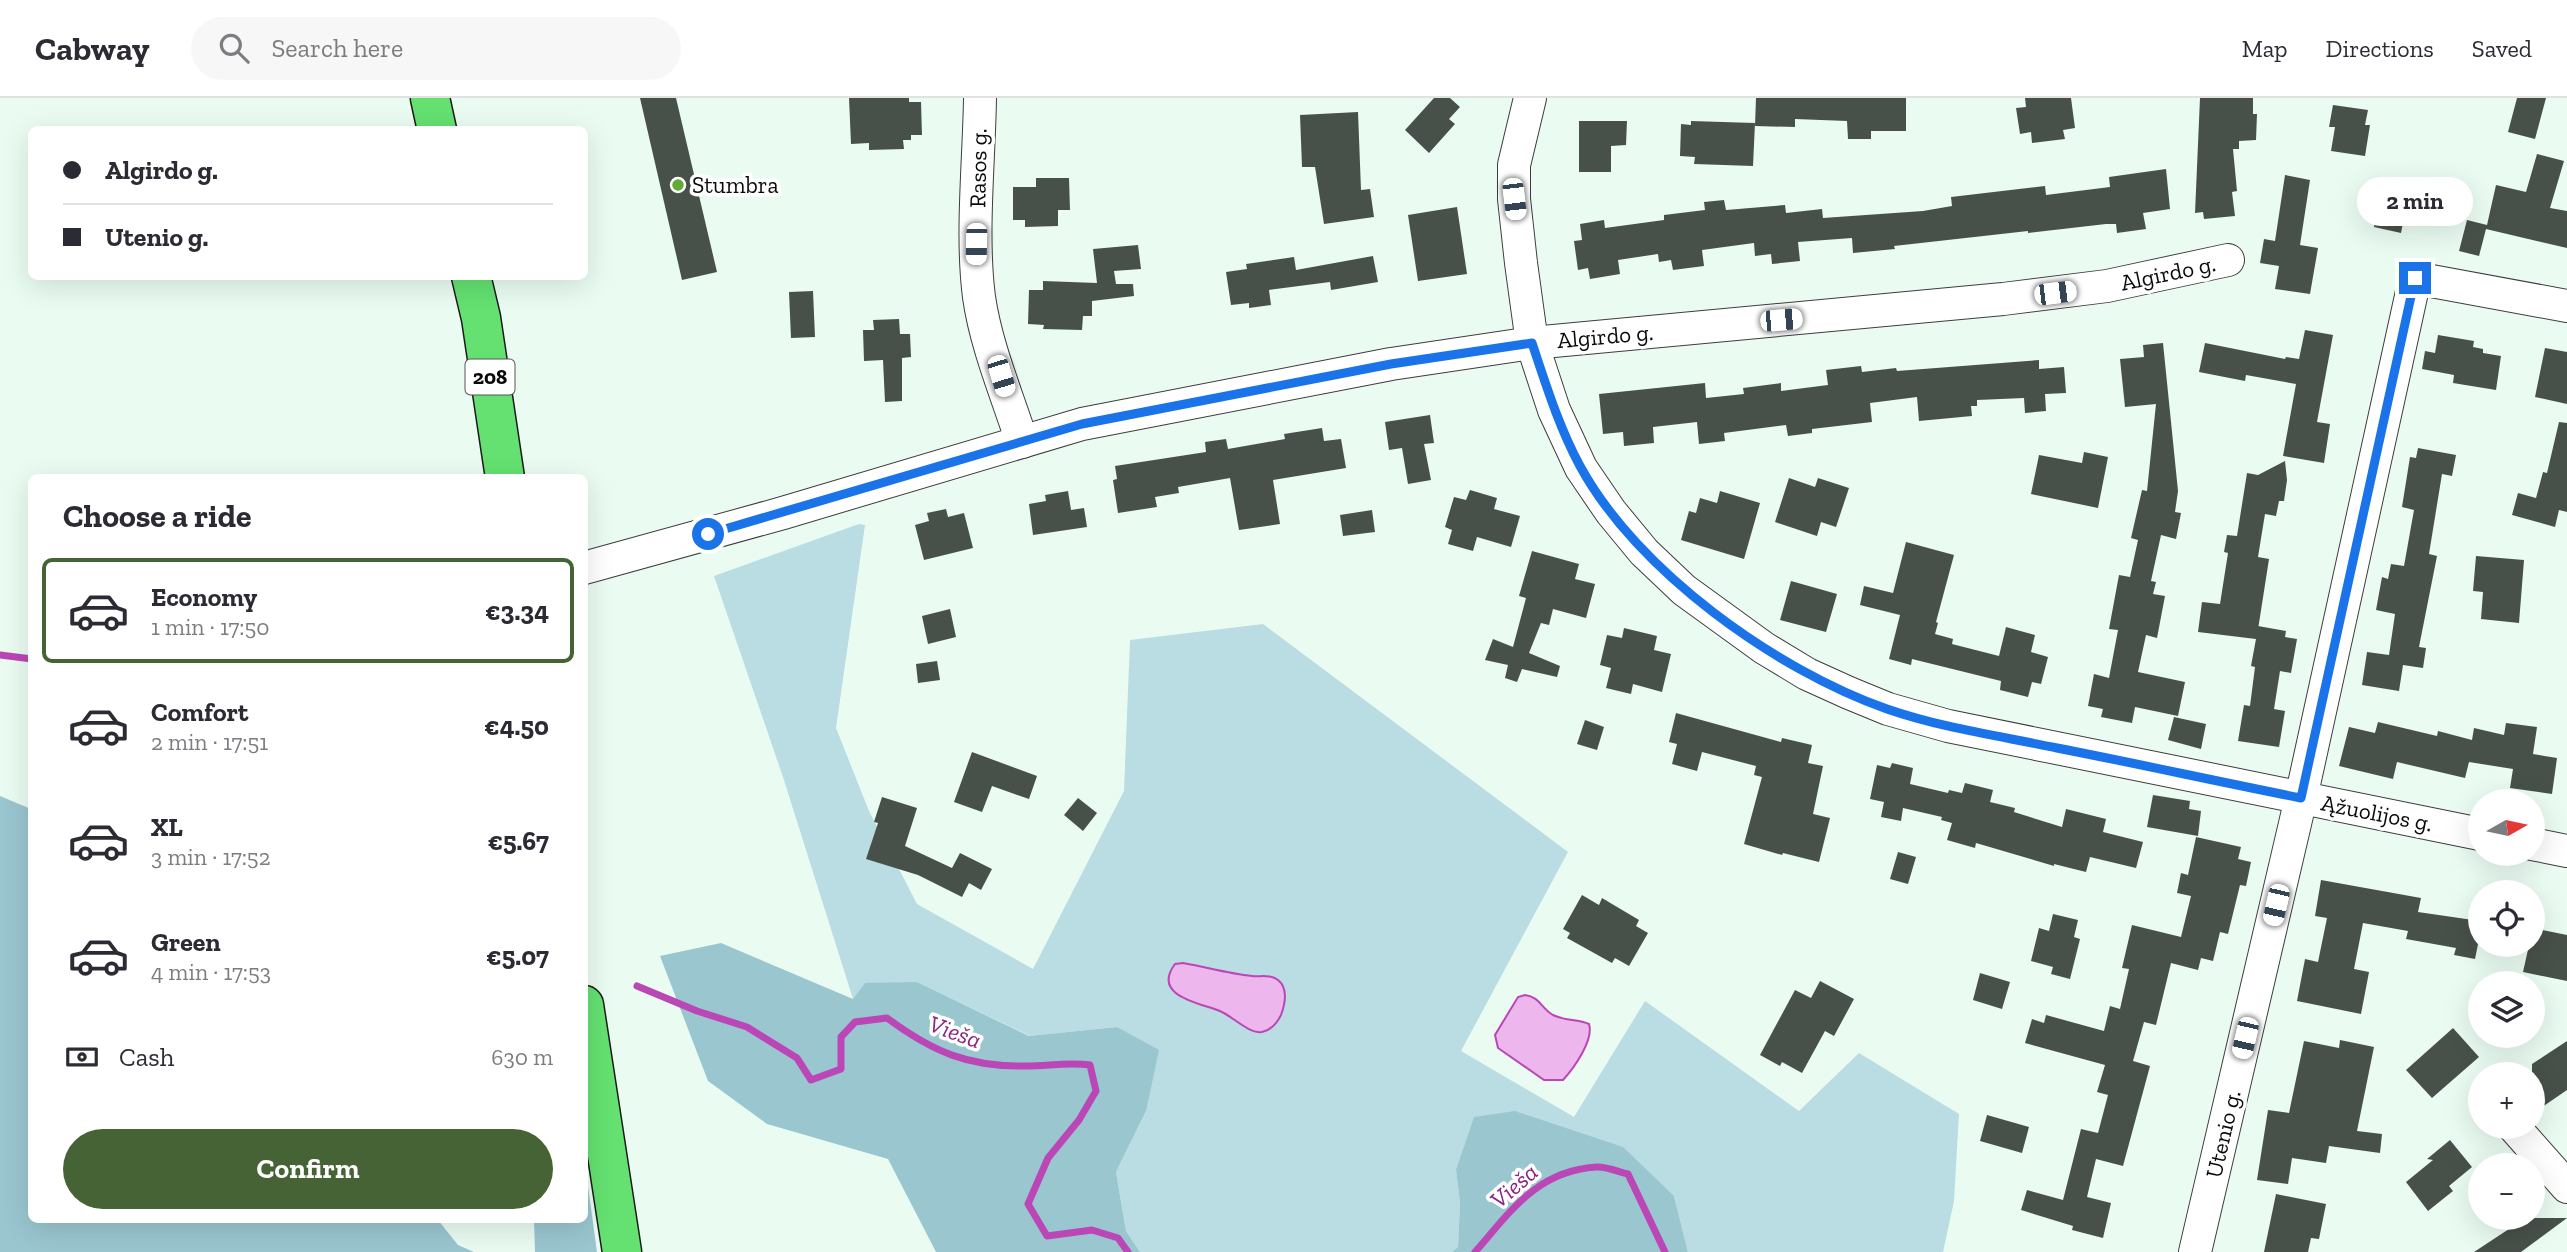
<!DOCTYPE html>
<html lang="en">
<head>
<meta charset="utf-8">
<style>
  body { margin:0; font-family:"Zilla Slab",serif; background:#f7f7f7; color:#2b2b33; height:100vh; display:flex; flex-direction:column; font-size:26px; white-space:nowrap }
  * { box-sizing:border-box; margin:0 }
  p { font-size:23px; color:#7c7c81 }
  .icon { flex:none; width:38px; height:38px; fill:none; stroke:currentColor; stroke-width:2; stroke-linecap:round; stroke-linejoin:round }
  .map { position:relative; flex:1; overflow:hidden }
  .details { position:absolute; left:28px; top:376px; width:560px; height:749px; display:flex; flex-direction:column; background:#fff; border-radius:10px; box-shadow:0 7px 28px #0002 }
  .details>* { flex:none }
  .guide { position:absolute; left:28px; top:28px; width:560px; height:154px; border-radius:10px; box-shadow:0 7px 28px #0002; display:grid; align-content:center; height:154px; padding:0 35px; background:#fff }
  .needle { width:46px; rotate:81deg }
  .controls { position:absolute; left:2468px; top:691px; display:grid; gap:14px }
  .controls a { display:grid; place-items:center; width:77px; height:77px; border-radius:50%; background:#fff; box-shadow:0 7px 28px #0002; font-size:35px }
  .end { position:absolute; width:32px; height:32px; margin:-16px; border:9px solid #1a73e8; background:#fff; box-shadow:0 0 0 4px #fff }
  .from { border-radius:50% }
  .bubble { position:absolute; height:49px; border-radius:24px; background:#fff; box-shadow:0 7px 28px #0002; font-size:23px; font-weight:700; line-height:49px; text-align:center }
  .car { position:absolute; width:21px; height:42px; margin:-21px -10px; border-radius:9px; box-shadow:0 0 5px 2px #0007; background:linear-gradient(#fff 24%,#345 0 40%,#fff 0 76%,#345 0 86%,#fff 0) }
  .guide b { display:flex; align-items:center; gap:24px; height:66px; font-size:26px }
  .guide b+b { border-top:2px solid #e1e1e2 }
  .guide i { width:18px; height:18px; background:#2b2b33 }
  ul { padding:0; list-style:none }
  li { display:flex; align-items:center; gap:21px; height:105px; margin:0 14px 10px; padding:0 21px; border:4px solid transparent; border-radius:10px }
  li div { flex:1 }
  li b { display:block; font-size:26px }
  li em { font-style:normal; font-weight:700 }
  li.current { border-color:#456334 }
  li>.icon { width:63px; height:63px; stroke-width:1.5 }
  h2 { padding:0 35px; font-size:32px; line-height:84px }
  .pay { display:flex; align-items:center; gap:18px; height:77px; padding:0 35px; font-size:26px }
  .pay p { margin-inline-start:auto }
  .cta { display:flex; gap:14px; margin-top:auto; padding:14px 35px }
  .cta a { flex:1; height:80px; border-radius:42px; background:#456334; color:#fff; font-size:28px; font-weight:700; line-height:80px; text-align:center }
  header { display:flex; align-items:center; gap:42px; box-sizing:border-box; height:98px; padding:0 35px; background:#fff; border-bottom:2px solid #e1e1e2 }
  header strong { font-size:33px }
  nav { display:flex; gap:38px; margin-inline-start:auto; font-size:24px }
  .search { width:490px; height:63px; background:#f7f7f7; display:flex; align-items:center; gap:18px; box-sizing:border-box; padding:0 24px; border-radius:38px; color:#7c7c81; font-size:26px }
  .map>svg:first-child { display:block }
  .green { fill:#b9dde2 }
  .forest { fill:#9ac6d0 }
  .water { fill:#edb6ec; stroke:#bb46b6; stroke-width:2 }
  .lines { fill:none; stroke-linecap:round; stroke-linejoin:round }
  .stream { stroke:#bb46b6; stroke-width:7 }
  .building { fill:#485149 }
  .minor-casing { stroke:#3d3d3d; stroke-width:34 }
  .highway-casing { stroke:#1b1b1b; stroke-width:41 }
  .minor { stroke:#fff; stroke-width:32 }
  .highway { stroke:#64e170; stroke-width:38 }
  .route { stroke:#1a73e8; stroke-width:9 }
  .poi-dot { fill:#64a835; stroke:#fff; stroke-width:2.5 }
  .labels { text-anchor:middle; stroke-width:7; stroke-linejoin:round; paint-order:stroke }
  .shield { fill:#fff; stroke:#545454; stroke-width:2 }
  .shield-label { font-size:21px; font-weight:bold; fill:#0a0a0a }
  .street-label { font-size:23px; fill:#0a0a0a; stroke:#fff }
  .poi-label { font-size:23px; fill:#0a0a0a; stroke:#fff; text-anchor:start }
  .water-label { font-size:24px; font-style:italic; fill:#8b2583; stroke:#fff }
</style>
</head>
<body>
<header>
<strong>Cabway</strong>
<div class="search"><svg class="icon" aria-label="search" viewBox="0 0 24 24"><circle cx="10" cy="10" r="6"/><path d="M15 15l6 6"/></svg>Search here</div>
<nav><a>Map</a><a>Directions</a><a>Saved</a></nav>
</header>
<div class="map">
<svg width="2567" height="1154" viewBox="0 0 2567 1154">
  <rect width="100%" height="100%" fill="#eafcf2"/>
  <!-- green -->
  <polygon class="green" points="859,426 865,427 836,630 869,713 917,806 1033,871 1124,693 1130,542 1263,526 1568,754 1461,953 1574,1019 1645,903 1799,1013 1859,955 1959,1016 1954,1103 1943,1154 1688,1154 1674,1098 1456,1072 1460,1105 1458,1149 1452,1154 1140,1154 1126,1133 1116,1074 1146,1013 1117,929 1030,938 917,884 853,901 783,679 714,478"/>
  <!-- forest -->
  <g class="forest">
    <polygon points="0,698 31,711 32,1122 438,1122 458,1147 474,1154 0,1154"/>
    <polygon points="721,845 853,901 865,885 917,884 1029,938 1117,929 1159,952 1146,1013 1116,1074 1126,1133 1140,1154 936,1154 888,1061 767,1026 708,983 660,858"/>
    <polygon points="1515,1013 1623,1049 1674,1098 1688,1154 1452,1154 1458,1149 1460,1105 1456,1072 1474,1019"/>
    <polygon points="585,1066 597,1154 535,1154 534,1122 584,1122"/>
  </g>
  <!-- water -->
  <g class="water">
    <path d="M1183,865C1206,869 1229,876 1252,878C1261,879 1270,876 1278,882C1288,890 1285,906 1281,917C1277,925 1272,932 1262,934C1249,936 1232,918 1220,913C1200,905 1151,898 1175,866Z"/>
    <path d="M1525,897C1540,899 1541,910 1553,917C1564,923 1578,921 1589,926C1594,942 1574,970 1563,982H1544L1498,950L1495,937L1518,899Z"/>
  </g>
  <g class="lines">
    <!-- stream -->
    <g class="stream">
      <polyline points="0,557 32,561"/>
      <path d="M637,888L697,913L747,929L797,960L811,982L841,971V939L855,924L887,920C933,954 968,969 1026,968C1048,968 1068,964 1090,967L1096,993L1079,1022L1048,1060L1028,1106L1047,1138L1092,1132L1118,1140L1128,1154"/>
      <path d="M1475,1154C1511,1113 1537,1073 1596,1069C1606,1068 1619,1074 1628,1076L1665,1154"/>
    </g>
  </g>
  <!-- building -->
  <g class="building">
    <polygon points="640,0 676,0 717,174 682,182"/>
    <polygon points="849,0 909,0 909,4 921,4 922,37 911,37 911,42 903,42 904,51 869,52 869,45 851,46"/>
    <polygon points="1434,0 1450,0 1460,9 1449,21 1455,26 1429,55 1405,32"/>
    <polygon points="1756,0 1906,0 1906,33 1871,33 1871,41 1848,41 1847,23 1795,21 1795,29 1755,28"/>
    <polygon points="2025,0 2071,0 2075,30 2063,32 2065,41 2032,45 2031,34 2020,36 2016,10 2026,9"/>
    <polygon points="2200,0 2253,0 2253,16 2257,16 2256,42 2239,43 2239,51 2233,51 2237,93 2232,94 2235,118 2204,121 2203,114 2195,115"/>
    <polygon points="2517,0 2546,0 2535,41 2508,34"/>
    <polygon points="2333,7 2368,12 2365,27 2370,27 2365,58 2331,53 2335,29 2329,29"/>
    <polygon points="1358,14 1361,92 1370,91 1374,119 1324,126 1315,69 1302,69 1300,17"/>
    <polygon points="1579,23 1627,23 1626,47 1611,48 1611,74 1579,74"/>
    <polygon points="1691,23 1755,25 1753,68 1694,66 1695,59 1680,58 1681,26 1691,27"/>
    <polygon points="2537,56 2564,63 2550,110 2567,113 2567,150 2486,131 2479,158 2459,153 2467,122 2487,127 2496,87 2526,94"/>
    <polygon points="2166,71 2170,111 2143,115 2146,131 2117,135 2116,126 2106,126 2028,135 2028,133 1894,148 1895,151 1853,155 1852,140 1798,144 1800,163 1772,166 1771,156 1755,158 1754,145 1702,152 1704,168 1673,172 1671,162 1659,164 1658,156 1618,162 1620,176 1590,181 1588,170 1578,172 1574,143 1582,142 1580,126 1604,122 1605,130 1664,122 1664,117 1705,112 1704,104 1724,102 1726,112 1785,107 1786,115 1822,111 1823,120 1923,113 1952,108 1951,99 2045,88 2046,97 2110,89 2109,79"/>
    <polygon points="2285,77 2310,82 2300,147 2318,150 2310,196 2275,191 2279,168 2260,165 2264,141 2275,143"/>
    <polygon points="1036,80 1069,80 1070,112 1058,112 1058,128 1025,129 1025,122 1013,122 1013,89 1036,89"/>
    <polygon points="2379,98 2407,105 2401,135 2374,129"/>
    <polygon points="1457,109 1467,176 1418,183 1408,117"/>
    <polygon points="1138,147 1141,171 1114,173 1116,186 1133,186 1134,198 1092,203 1092,218 1083,218 1082,232 1043,231 1044,227 1028,226 1029,192 1043,192 1043,183 1097,185 1093,151"/>
    <polygon points="1373,158 1378,184 1331,192 1330,184 1269,192 1271,207 1249,210 1249,205 1231,207 1226,174 1247,171 1246,166 1294,159 1296,172"/>
    <polygon points="813,193 815,239 791,240 789,194"/>
    <polygon points="899,221 900,236 910,236 911,259 902,260 902,303 885,304 883,262 864,263 863,232 874,232 873,222"/>
    <polygon points="2305,232 2333,237 2317,324 2330,326 2324,365 2283,358 2296,286 2246,277 2245,283 2199,274 2205,245 2285,261 2286,259 2299,261"/>
    <polygon points="2438,237 2474,243 2473,249 2483,251 2483,255 2501,258 2496,292 2453,285 2454,277 2422,271 2425,253 2435,255"/>
    <polygon points="2163,245 2178,393 2175,414 2181,415 2176,441 2161,437 2151,483 2156,484 2153,496 2165,498 2157,540 2146,537 2138,574 2185,584 2178,618 2135,609 2132,625 2101,619 2103,611 2088,608 2094,576 2109,580 2118,532 2109,531 2119,477 2130,479 2138,442 2131,440 2142,392 2147,393 2156,306 2125,309 2120,261 2144,259 2143,247"/>
    <polygon points="2545,250 2567,254 2567,306 2535,299"/>
    <polygon points="2039,262 2039,271 2064,269 2066,295 2045,296 2046,313 2025,315 2024,300 1977,302 1977,308 1971,308 1972,318 1919,323 1917,299 1870,305 1872,324 1812,331 1812,335 1788,338 1786,327 1724,335 1725,343 1699,346 1697,324 1653,329 1654,345 1624,348 1623,334 1603,336 1599,296 1705,285 1706,300 1744,296 1743,290 1781,285 1781,293 1828,287 1826,272 1861,268 1862,274 1896,270 1897,273"/>
    <polygon points="1430,317 1434,345 1424,346 1431,382 1408,386 1402,350 1389,352 1385,324"/>
    <polygon points="2559,324 2567,325 2567,414 2559,412 2555,429 2512,417 2518,395 2536,400 2543,374 2547,375"/>
    <polygon points="1322,330 1324,343 1341,341 1346,370 1273,382 1280,426 1239,432 1230,380 1178,389 1179,395 1155,399 1157,409 1118,415 1113,382 1117,381 1115,368 1206,354 1205,344 1226,341 1228,351 1285,341 1284,336"/>
    <polygon points="2418,350 2456,357 2452,378 2442,376 2429,456 2437,458 2419,549 2426,550 2423,570 2403,567 2399,593 2362,587 2367,554 2389,557 2395,516 2376,512 2382,479 2388,481 2391,466 2404,468 2414,412 2402,409 2410,359 2416,360"/>
    <polygon points="2084,354 2108,359 2098,410 2031,396 2039,357 2082,365"/>
    <polygon points="2285,363 2287,382 2284,403 2279,403 2276,418 2265,416 2258,459 2269,461 2257,538 2258,528 2286,533 2285,539 2297,541 2291,575 2280,573 2274,611 2285,613 2279,649 2238,643 2244,607 2250,608 2255,569 2251,568 2256,541 2198,534 2202,504 2220,506 2228,455 2224,454 2227,437 2237,438 2247,375 2258,377"/>
    <polygon points="1789,380 1815,389 1818,380 1849,390 1836,429 1821,424 1817,438 1775,424"/>
    <polygon points="1470,392 1497,400 1494,411 1520,418 1511,449 1477,439 1473,453 1448,446 1452,432 1445,429 1454,399 1466,402"/>
    <polygon points="1068,393 1071,412 1084,410 1087,429 1033,437 1029,406 1046,403 1045,397"/>
    <polygon points="1720,393 1760,405 1744,461 1681,442 1689,413 1696,415 1700,400 1717,405"/>
    <polygon points="946,411 948,419 964,415 973,450 924,462 915,427 929,423 927,415"/>
    <polygon points="1372,412 1375,434 1343,438 1340,417"/>
    <polygon points="1906,444 1954,457 1936,524 1938,525 1935,536 1953,541 1952,546 1999,558 2006,529 2035,537 2031,554 2048,559 2041,586 2032,584 2028,599 2000,592 2001,583 1912,561 1911,567 1889,561 1900,517 1860,507 1864,488 1893,495"/>
    <polygon points="1532,453 1579,466 1575,481 1595,486 1586,520 1553,511 1549,527 1541,525 1529,555 1560,568 1557,579 1522,571 1517,584 1505,580 1508,567 1485,562 1493,541 1513,549 1526,500 1519,498"/>
    <polygon points="2476,458 2524,462 2519,525 2481,521 2483,494 2473,493"/>
    <polygon points="1791,483 1837,496 1826,534 1780,522"/>
    <polygon points="950,511 956,539 928,546 922,518"/>
    <polygon points="1624,530 1657,538 1654,552 1671,556 1662,594 1633,586 1631,596 1606,590 1611,570 1600,567 1607,537 1622,540"/>
    <polygon points="937,563 940,582 918,585 916,566"/>
    <polygon points="1676,615 1781,644 1782,640 1812,647 1808,665 1823,668 1813,716 1830,720 1819,764 1783,755 1782,757 1744,746 1762,679 1754,677 1756,668 1702,654 1697,673 1672,666 1677,646 1669,644"/>
    <polygon points="2174,619 2206,626 2201,651 2168,642"/>
    <polygon points="1585,622 1604,629 1597,652 1577,646"/>
    <polygon points="2378,624 2437,638 2438,633 2472,642 2474,630 2504,637 2506,625 2537,629 2533,656 2557,660 2552,696 2510,690 2513,671 2469,664 2465,680 2397,664 2393,681 2339,668 2349,629 2375,635"/>
    <polygon points="972,654 1037,678 1029,701 992,688 982,714 954,704"/>
    <polygon points="1892,665 1913,670 1910,686 1948,695 1949,692 1962,695 1965,685 1993,692 1990,704 2015,710 2014,714 2062,729 2066,711 2106,721 2103,734 2143,744 2136,770 2090,759 2086,774 2054,766 2054,768 1976,745 1975,750 1947,742 1952,725 1941,722 1942,719 1903,710 1901,723 1881,719 1884,704 1870,701 1877,667 1890,670"/>
    <polygon points="2153,697 2190,703 2189,711 2201,713 2198,738 2147,729"/>
    <polygon points="882,699 917,710 905,748 952,770 960,755 992,771 981,792 969,785 962,799 918,777 866,761 878,725 874,724"/>
    <polygon points="1078,700 1097,715 1083,733 1064,717"/>
    <polygon points="2196,739 2241,749 2238,761 2251,764 2246,788 2240,787 2228,836 2220,834 2213,863 2201,860 2198,872 2171,865 2156,927 2144,924 2133,963 2150,968 2123,1068 2096,1061 2087,1099 2111,1105 2103,1140 2072,1132 2073,1128 2021,1112 2027,1092 2063,1102 2081,1031 2098,1035 2108,997 2097,994 2105,967 2025,945 2032,921 2044,925 2046,917 2104,933 2110,908 2120,911 2129,871 2122,870 2132,827 2181,839 2191,798 2177,795 2181,775 2188,777"/>
    <polygon points="1898,754 1916,759 1908,786 1890,781"/>
    <polygon points="2321,782 2421,800 2418,814 2480,823 2480,847 2478,846 2475,861 2454,857 2456,850 2406,841 2408,833 2363,825 2354,871 2369,874 2361,916 2297,903 2305,861 2318,864 2327,820 2315,818"/>
    <polygon points="1582,797 1599,807 1602,800 1639,822 1636,828 1648,835 1629,868 1615,860 1612,865 1567,840 1570,835 1563,831"/>
    <polygon points="2053,816 2078,822 2074,839 2080,841 2070,881 2051,876 2053,869 2031,863 2039,830 2049,833"/>
    <polygon points="2533,830 2567,837 2567,883 2523,874 2529,847 2532,847"/>
    <polygon points="1980,875 2010,884 2002,911 1973,902"/>
    <polygon points="1820,883 1854,901 1834,938 1825,933 1802,975 1782,964 1780,968 1760,957 1795,892 1811,900"/>
    <polygon points="2453,930 2479,959 2432,1000 2406,972"/>
    <polygon points="2340,942 2374,949 2357,1033 2382,1036 2380,1055 2329,1048 2326,1065 2292,1060 2288,1086 2257,1082 2268,1012 2289,1015 2304,943 2339,950"/>
    <polygon points="2567,943 2567,992 2532,1016 2532,966"/>
    <polygon points="1987,1017 2029,1029 2022,1055 1980,1043"/>
    <polygon points="2450,1042 2472,1069 2449,1088 2453,1093 2428,1113 2406,1084 2433,1062 2427,1061"/>
    <polygon points="2276,1096 2326,1106 2319,1141 2311,1140 2308,1154 2264,1154"/>
    <polygon points="2506,1120 2567,1120 2521,1154 2474,1154 2512,1129"/>
  </g>
  <g class="lines">
    <!-- minor casing -->
    <g class="minor-casing">
      <g id="minor">
        <path d="M980,0C979,64 971,137 979,199C986,248 1007,297 1022,344"/>
        <polyline points="1530,0 1514,67 1514,101 1521,165 1532,245 1554,312 1581,370 1611,414 1644,454 1684,492 1764,550 1807,576 1849,595 1888,611 1948,628 2480,736"/>
        <polyline points="584,470 783,415 1082,326 1391,266 1532,245 2003,201 2107,188 2228,162"/>
        <polyline points="2532,746 2567,753"/>
        <polyline points="2514,1029 2567,1089"/>
        <polyline points="2195,1154 2301,700 2415,180 2567,208"/>
      </g>
    </g>
    <!-- highway casing -->
    <g class="highway-casing">
      <g id="highway">
        <polyline points="430,0 437,32"/>
        <polyline points="471,178 481,220 505,380"/>
        <polyline points="584,907 622,1154"/>
      </g>
    </g>
    <!-- minor -->
    <use href="#minor" class="minor"/>
    <!-- highway -->
    <use href="#highway" class="highway"/>
  </g>
  <g class="lines">
    <!-- route -->
    <path class="route" d="M708,436L1082,326L1391,266L1532,245C1546,287 1559,329 1580,368C1637,473 1776,572 1887,611C1942,630 2000,638 2057,650C2139,666 2220,684 2301,700L2415,180"/>
  </g>
  <!-- markers -->
  <circle class="poi-dot" cx="678" cy="87" r="7"/>
  <g class="labels">
    <!-- shield labels -->
    <rect class="shield" x="465.5" y="261.5" width="49" height="35" rx="5"/>
    <g class="shield-label">
      <text x="490" y="286">208</text>
    </g>
    <!-- street labels -->
    <g class="street-label">
      <text transform="translate(978 70) rotate(-89)" y="8">Rasos g.</text>
      <text transform="translate(2168 175) rotate(-12)" y="8">Algirdo g.</text>
      <text transform="translate(1605 238) rotate(-5)" y="8">Algirdo g.</text>
      <text transform="translate(2377 715) rotate(11)" y="8">Ąžuolijos g.</text>
      <text transform="translate(2223 1036) rotate(-77)" y="8">Utenio g.</text>
    </g>
    <!-- poi labels -->
    <g class="poi-label">
      <text x="692" y="95">Stumbra</text>
    </g>
    <!-- water labels -->
    <g class="water-label">
      <text transform="translate(955 934) rotate(20)" y="8">Vieša</text>
      <text transform="translate(1514 1088) rotate(-41)" y="8">Vieša</text>
    </g>
  </g>
</svg>
<div class="controls">
<a><svg class="needle" viewBox="-14 -14 28 28"><path d="M0-13l5 13h-10z" fill="#e53935"/><path d="M0 13l5-13h-10z" fill="#7c7c81"/></svg></a>
<a><svg class="icon" aria-label="locate" viewBox="0 0 24 24"><circle cx="12" cy="12" r="6"/><path d="M12 2v4M12 18v4M2 12h4M18 12h4"/></svg></a>
<a><svg class="icon" aria-label="layers" viewBox="0 0 24 24"><path d="M12 4l9 5-9 5-9-5zM3 14l9 5 9-5"/></svg></a>
<a>+</a>
<a>−</a>
</div>
<i class="end from" style="left:708px;top:436px"></i>
<i class="end" style="left:2415px;top:180px"></i>
<div class="bubble" style="left:2357px;top:79px;width:116px">2 min</div>
<i class="car" style="left:1514px;top:101px;rotate:173deg"></i>
<i class="car" style="left:976px;top:146px;rotate:181deg"></i>
<i class="car" style="left:2055px;top:195px;rotate:83deg"></i>
<i class="car" style="left:1781px;top:222px;rotate:85deg"></i>
<i class="car" style="left:1001px;top:278px;rotate:163deg"></i>
<i class="car" style="left:2276px;top:807px;rotate:193deg"></i>
<i class="car" style="left:2245px;top:940px;rotate:193deg"></i>
<div class="guide">
<b><i class="from"></i>Algirdo g.</b>
<b><i></i>Utenio g.</b>
</div>
<section class="details">
<h2>Choose a ride</h2>
<ul>
<li class="current"><svg class="icon" aria-label="car" viewBox="0 0 24 24"><path d="M5 17H2v-5l4-1 3-4h7l3 4 3 1v5h-3M9 17h6M6 11h13"/><circle cx="7" cy="17" r="2"/><circle cx="17" cy="17" r="2"/></svg><div><b>Economy</b><p>1 min · 17:50</p></div><em>€3.34</em></li>
<li><svg class="icon" aria-label="car" viewBox="0 0 24 24"><path d="M5 17H2v-5l4-1 3-4h7l3 4 3 1v5h-3M9 17h6M6 11h13"/><circle cx="7" cy="17" r="2"/><circle cx="17" cy="17" r="2"/></svg><div><b>Comfort</b><p>2 min · 17:51</p></div><em>€4.50</em></li>
<li><svg class="icon" aria-label="car" viewBox="0 0 24 24"><path d="M5 17H2v-5l4-1 3-4h7l3 4 3 1v5h-3M9 17h6M6 11h13"/><circle cx="7" cy="17" r="2"/><circle cx="17" cy="17" r="2"/></svg><div><b>XL</b><p>3 min · 17:52</p></div><em>€5.67</em></li>
<li><svg class="icon" aria-label="car" viewBox="0 0 24 24"><path d="M5 17H2v-5l4-1 3-4h7l3 4 3 1v5h-3M9 17h6M6 11h13"/><circle cx="7" cy="17" r="2"/><circle cx="17" cy="17" r="2"/></svg><div><b>Green</b><p>4 min · 17:53</p></div><em>€5.07</em></li>
</ul>
<div class="pay"><svg class="icon" aria-label="cash" viewBox="0 0 24 24"><path d="M3 7h18v10H3z"/><circle cx="12" cy="12" r="2"/></svg>Cash<p>630 m</p></div>
<div class="cta"><a>Confirm</a></div>
</section>
</div>
</body>
</html>
